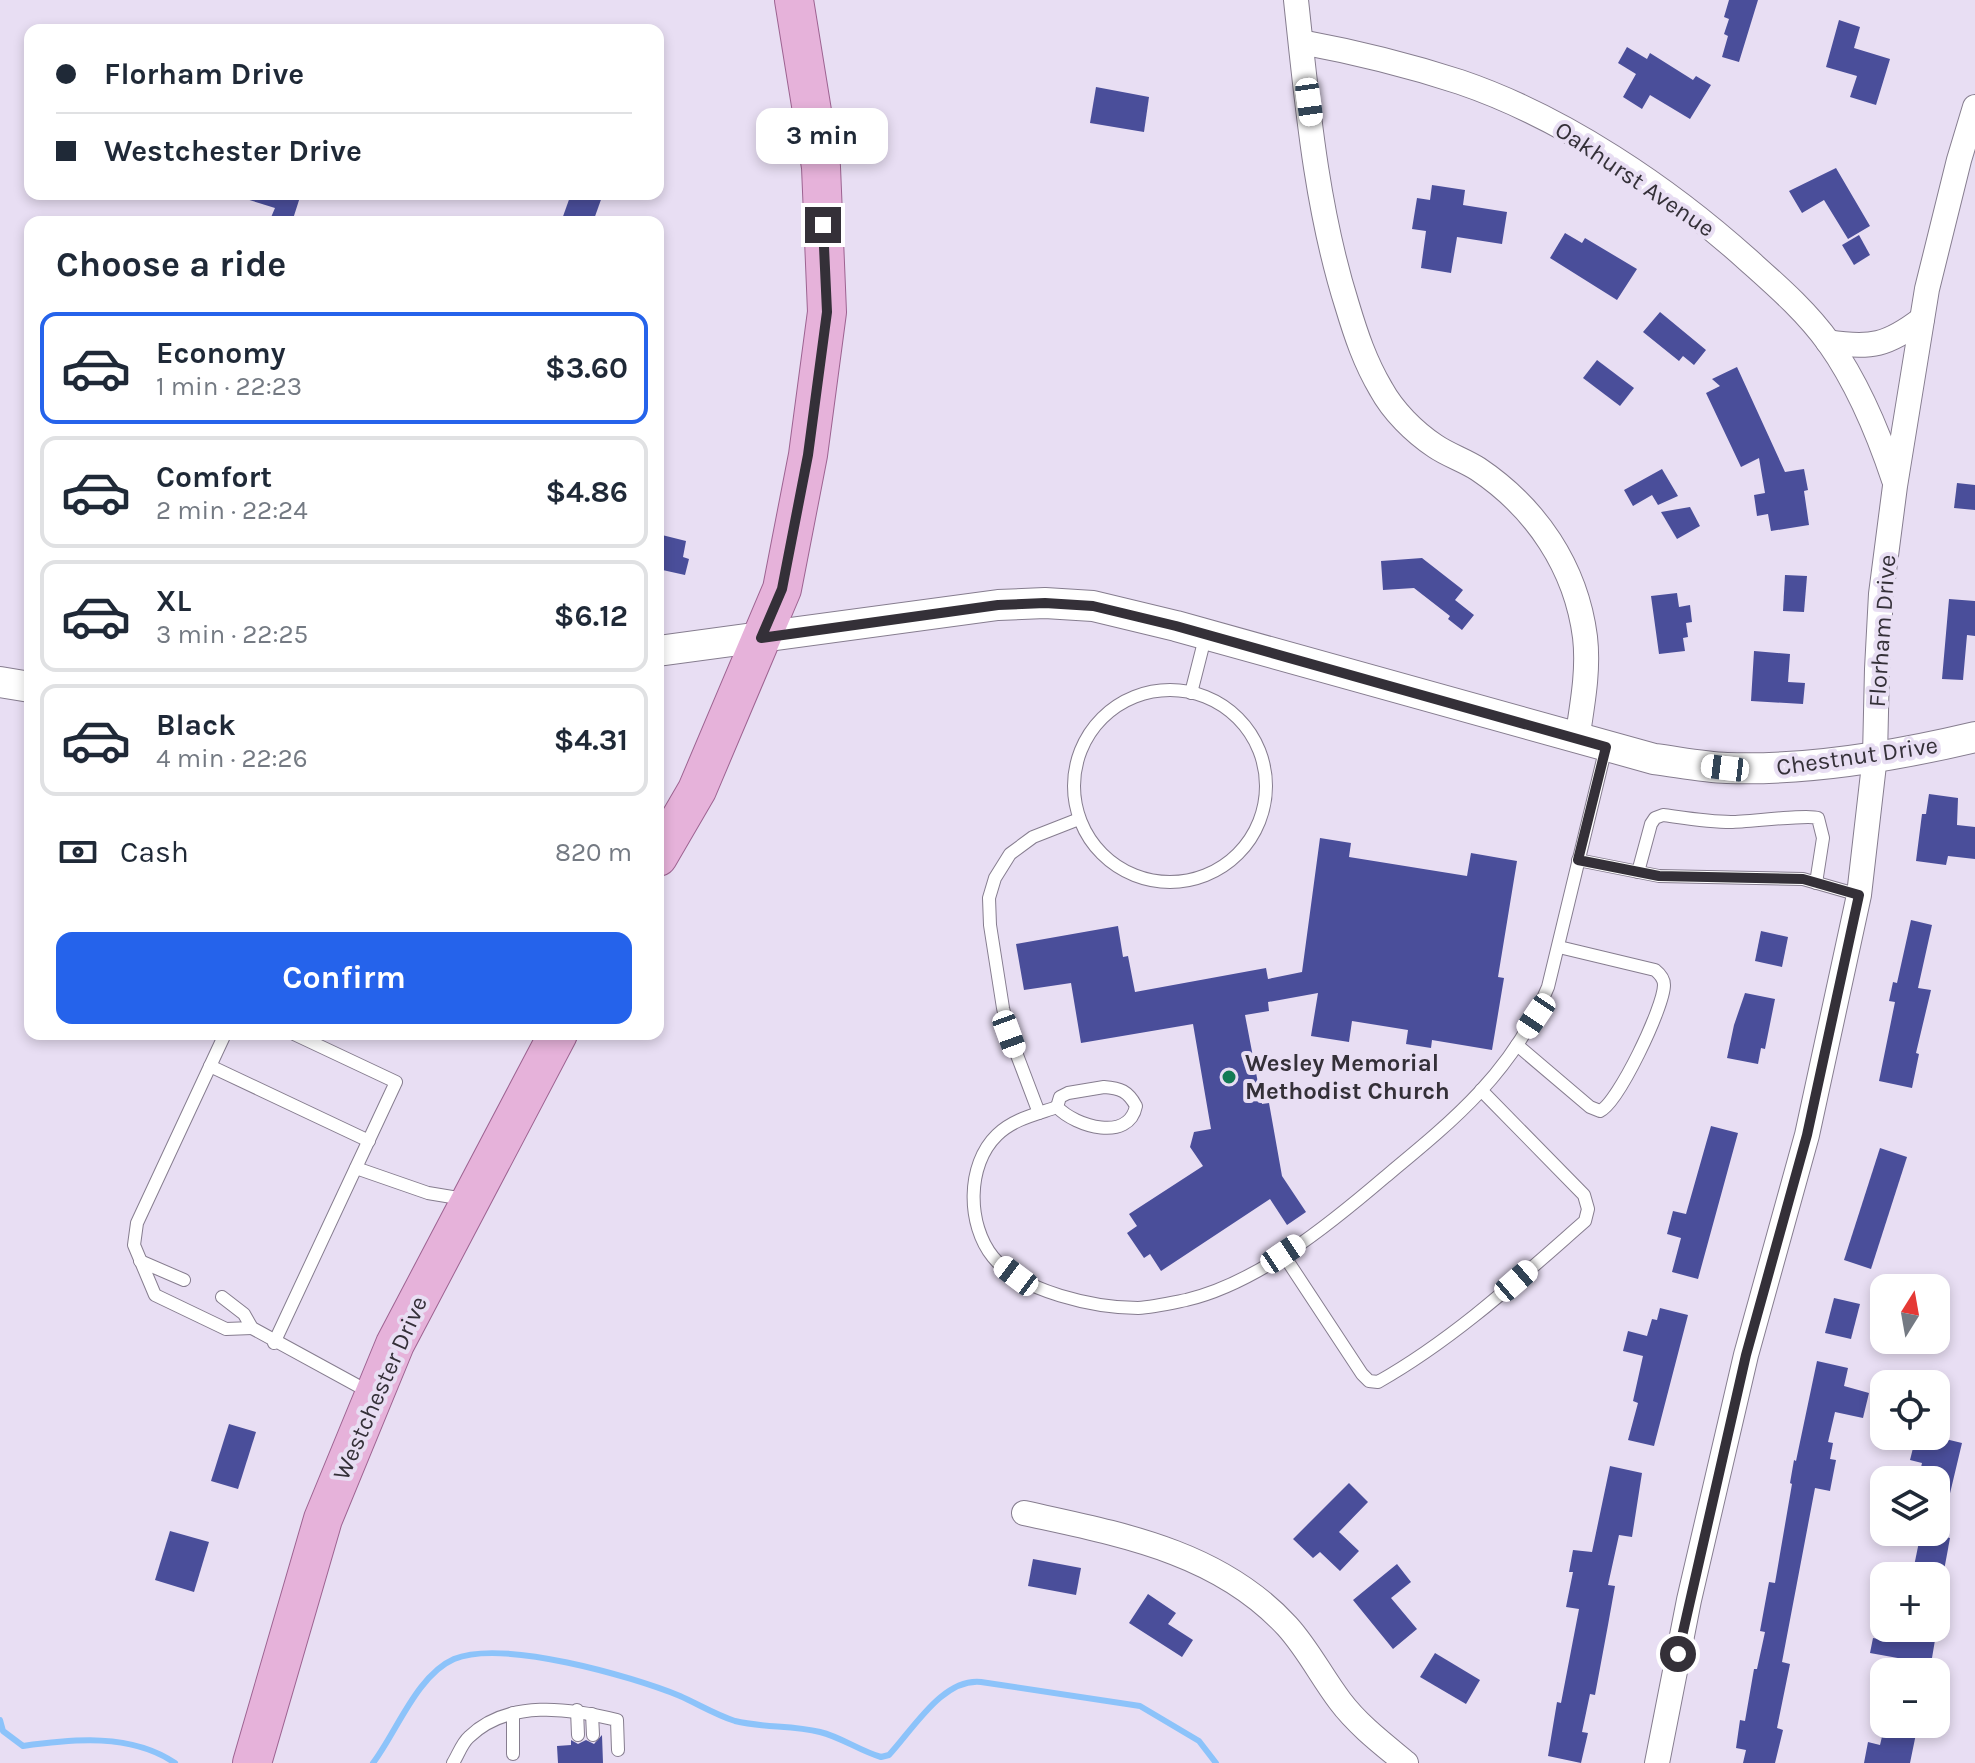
<!DOCTYPE html>
<html lang="en">
<head>
<meta charset="utf-8">
<style>
  body { margin:0; font-family:Karla,sans-serif; background:#f2f2f3; color:#1f2937; height:100vh; display:flex; flex-direction:column; font-size:30px; white-space:nowrap }
  * { box-sizing:border-box; margin:0 }
  p { font-size:26px; color:#747a83 }
  .icon { flex:none; width:44px; height:44px; fill:none; stroke:currentColor; stroke-width:2; stroke-linecap:round; stroke-linejoin:round }
  .map { position:relative; flex:1; overflow:hidden }
  .side { position:absolute; left:24px; top:216px; width:640px; height:824px; display:flex; flex-direction:column; background:#fff; border-radius:16px; box-shadow:0 4px 12px #0003 }
  .side>* { flex:none }
  .guide { position:absolute; left:24px; top:24px; width:640px; height:176px; border-radius:16px; box-shadow:0 4px 12px #0003; display:grid; align-content:center; height:176px; padding:0 32px; background:#fff }
  .needle { width:52px; rotate:11deg }
  .buttons { position:absolute; left:1870px; top:1274px; display:grid; gap:16px }
  .buttons a { display:grid; place-items:center; width:80px; height:80px; border-radius:16px; background:#fff; box-shadow:0 4px 12px #0003; font-size:40px }
  .end { position:absolute; width:36px; height:36px; margin:-18px; border:10px solid #343038; background:#fff; box-shadow:0 0 0 4px #fff }
  .from { border-radius:50% }
  .bubble { position:absolute; height:56px; border-radius:16px; background:#fff; box-shadow:0 4px 12px #0003; font-size:26px; font-weight:700; line-height:56px; text-align:center }
  .car { position:absolute; width:24px; height:48px; margin:-24px -12px; border-radius:10px; box-shadow:0 0 6px 2px #0007; background:linear-gradient(#fff 24%,#345 0 40%,#fff 0 76%,#345 0 86%,#fff 0) }
  .guide b { display:flex; align-items:center; gap:28px; height:76px; font-size:30px }
  .guide b+b { border-top:2px solid #e0e1e3 }
  .guide i { width:20px; height:20px; background:#1f2937 }
  ul { padding:0; list-style:none }
  li { display:flex; align-items:center; gap:24px; height:112px; margin:0 16px 12px; padding:0 16px; border:4px solid #e0e1e3; border-radius:16px }
  li div { flex:1 }
  li b { display:block; font-size:30px }
  li em { font-style:normal; font-weight:700 }
  li.active { border-color:#2563eb }
  li>.icon { width:72px; height:72px; stroke-width:1.5 }
  h2 { padding:0 32px; font-size:36px; line-height:96px }
  .pay { display:flex; align-items:center; gap:20px; height:88px; padding:0 32px; font-size:30px }
  .pay p { margin-inline-start:auto }
  .button { display:flex; gap:16px; margin-top:auto; padding:16px 32px }
  .button a { flex:1; height:92px; border-radius:16px; background:#2563eb; color:#fff; font-size:32px; font-weight:700; line-height:92px; text-align:center }
  .map>svg:first-child { display:block }
  .lines { fill:none; stroke-linecap:round; stroke-linejoin:round }
  .stream { stroke:#8cc3fa; stroke-width:6 }
  .building { fill:#4a4e9a }
  .service-casing { stroke:#867d8f; stroke-width:14 }
  .minor-casing { stroke:#867d8f; stroke-width:26 }
  .tertiary-casing { stroke:#867d8f; stroke-width:32 }
  .primary-casing { stroke:#9d6391; stroke-width:40 }
  .service { stroke:#fff; stroke-width:12 }
  .minor { stroke:#fff; stroke-width:24 }
  .tertiary { stroke:#fff; stroke-width:30 }
  .primary { stroke:#e6b2da; stroke-width:38 }
  .route { stroke:#343038; stroke-width:10 }
  .poi-dot { fill:#137b54; stroke:#e8def3; stroke-width:3 }
  .labels { text-anchor:middle; stroke-width:8; stroke-linejoin:round; paint-order:stroke }
  .street-label { font-size:24px; fill:#343038; stroke:#e8def3 }
  .poi-label { font-size:24px; font-weight:bold; fill:#343038; stroke:#e8def3; text-anchor:start }
</style>
</head>
<body>
<div class="map">
<svg width="1975" height="1763" viewBox="0 0 1975 1763">
  <rect width="100%" height="100%" fill="#e8def3"/>
  <g class="lines">
    <!-- stream -->
    <g class="stream">
      <path d="M0,1720L3,1731L23,1746C73,1739 131,1733 175,1763"/>
      <path d="M373,1763C396,1733 417,1675 454,1659C503,1639 631,1676 680,1696C698,1704 716,1715 735,1721C763,1728 792,1725 820,1732C841,1737 860,1751 881,1757L889,1755C914,1728 943,1678 981,1682L1140,1706L1199,1741L1216,1763"/>
    </g>
  </g>
  <!-- building -->
  <g class="building">
    <polygon points="1729,0 1758,0 1739,62 1722,57 1728,36 1724,34 1729,19 1724,17"/>
    <polygon points="1839,20 1860,27 1854,48 1890,59 1876,105 1850,97 1857,76 1826,67"/>
    <polygon points="1627,47 1647,59 1650,53 1693,80 1696,76 1711,85 1690,119 1650,95 1642,109 1623,97 1636,74 1618,63"/>
    <polygon points="1096,87 1149,97 1144,132 1090,123"/>
    <polygon points="1836,168 1870,226 1848,239 1824,200 1802,213 1789,191"/>
    <polygon points="1432,185 1465,190 1463,205 1507,212 1502,244 1457,237 1451,273 1421,268 1426,231 1412,229 1417,198 1430,200"/>
    <polygon points="243,194 301,194 292,222 269,222 275,208 243,198"/>
    <polygon points="571,194 603,194 593,222 561,222"/>
    <polygon points="1565,233 1582,243 1585,238 1637,269 1617,300 1550,258"/>
    <polygon points="1859,235 1870,255 1854,265 1842,245"/>
    <polygon points="1660,312 1706,350 1694,365 1683,356 1679,361 1643,332"/>
    <polygon points="1597,360 1634,388 1620,406 1583,378"/>
    <polygon points="1737,367 1785,472 1804,469 1808,490 1804,491 1809,525 1771,531 1768,514 1757,516 1754,495 1765,493 1759,458 1741,467 1706,393 1720,386 1712,379"/>
    <polygon points="1662,469 1678,496 1658,505 1652,495 1633,506 1624,490"/>
    <polygon points="1957,483 1975,485 1975,510 1954,508"/>
    <polygon points="1690,507 1700,526 1677,539 1661,512"/>
    <polygon points="658,534 686,541 683,557 689,559 685,575 658,569"/>
    <polygon points="1422,558 1463,590 1455,600 1474,615 1462,630 1448,619 1450,616 1414,588 1383,590 1381,561"/>
    <polygon points="1785,575 1807,576 1804,612 1783,611"/>
    <polygon points="1677,593 1679,607 1690,605 1692,622 1686,623 1688,637 1683,638 1685,651 1659,654 1651,596"/>
    <polygon points="1949,599 1975,601 1975,636 1967,635 1963,680 1942,679"/>
    <polygon points="1754,651 1790,654 1788,682 1805,683 1803,704 1751,701"/>
    <polygon points="1929,794 1958,798 1957,825 1975,827 1975,859 1948,856 1946,865 1916,861 1922,814 1926,814"/>
    <polygon points="1320,838 1351,843 1349,857 1467,876 1471,853 1517,861 1498,977 1504,978 1492,1050 1432,1040 1431,1048 1406,1044 1408,1030 1352,1021 1349,1042 1311,1036 1318,993 1268,1002 1269,1011 1245,1015 1262,1104 1269,1103 1282,1176 1306,1212 1287,1225 1270,1199 1161,1271 1150,1254 1144,1258 1127,1233 1137,1226 1129,1214 1203,1166 1190,1147 1194,1132 1211,1129 1193,1024 1081,1043 1071,983 1024,990 1016,944 1118,926 1123,957 1128,956 1135,992 1266,968 1268,979 1302,972"/>
    <polygon points="1911,920 1932,925 1918,988 1931,990 1916,1053 1919,1054 1912,1088 1879,1081 1895,1002 1889,1001 1893,982 1897,983"/>
    <polygon points="1761,931 1788,937 1782,967 1755,961"/>
    <polygon points="1745,993 1775,999 1765,1049 1761,1048 1758,1064 1727,1058 1734,1025"/>
    <polygon points="1711,1126 1738,1133 1698,1279 1672,1272 1681,1238 1667,1234 1673,1211 1686,1214"/>
    <polygon points="1880,1148 1907,1157 1871,1269 1844,1260"/>
    <polygon points="1834,1298 1860,1304 1851,1339 1825,1333"/>
    <polygon points="1660,1308 1688,1315 1654,1446 1628,1440 1638,1403 1633,1401 1643,1356 1623,1351 1628,1331 1647,1336 1652,1319 1657,1320"/>
    <polygon points="1817,1361 1848,1368 1844,1386 1869,1393 1863,1418 1835,1412 1828,1442 1833,1443 1830,1459 1836,1460 1830,1491 1815,1488 1782,1662 1790,1664 1777,1728 1783,1730 1775,1763 1743,1763 1746,1750 1736,1748 1740,1720 1745,1721 1754,1669 1757,1669 1765,1632 1760,1631 1769,1582 1775,1583 1792,1484 1790,1483 1794,1460 1796,1461"/>
    <polygon points="229,1424 256,1432 238,1489 211,1481"/>
    <polygon points="1916,1436 1933,1436 1962,1443 1942,1527 1936,1527 1936,1480 1918,1480 1922,1463 1910,1460"/>
    <polygon points="1610,1466 1642,1473 1632,1537 1619,1535 1608,1585 1615,1586 1608,1625 1595,1695 1590,1694 1582,1732 1588,1733 1581,1763 1548,1756 1557,1702 1561,1703 1579,1609 1566,1607 1573,1572 1569,1572 1573,1550 1592,1552"/>
    <polygon points="1349,1483 1368,1502 1339,1532 1359,1551 1340,1571 1320,1552 1313,1558 1293,1539"/>
    <polygon points="170,1531 209,1542 194,1592 155,1580"/>
    <polygon points="1921,1532 1950,1538 1943,1576 1912,1576"/>
    <polygon points="1033,1559 1081,1568 1076,1595 1028,1586"/>
    <polygon points="1397,1564 1411,1582 1391,1598 1417,1629 1393,1649 1353,1600"/>
    <polygon points="1148,1594 1176,1613 1168,1624 1193,1640 1182,1657 1129,1623"/>
    <polygon points="1903,1628 1937,1628 1931,1664 1870,1653 1873,1638 1890,1641 1892,1629 1903,1631"/>
    <polygon points="1435,1653 1480,1680 1466,1704 1420,1677"/>
    <polygon points="1885,1724 1918,1724 1910,1763 1864,1763 1868,1742 1880,1745"/>
    <polygon points="602,1735 603,1763 558,1763 557,1746 571,1745 571,1740 578,1744 586,1740 594,1744"/>
  </g>
  <g class="lines">
    <!-- service casing -->
    <g class="service-casing">
      <g id="service">
        <circle cx="1170" cy="786" r="96"/>
        <polyline points="1191,693 1206,634"/>
        <polyline points="1578,860 1659,876 1803,879 1859,895"/>
        <path d="M1638,872L1651,824L1655,818L1663,815C1685,818 1709,822 1731,822C1748,822 1808,814 1818,818L1823,838L1816,883"/>
        <polyline points="225,1034 137,1223 134,1245 155,1295 226,1329 252,1328"/>
        <path d="M1517,1045L1590,1107L1600,1111C1618,1103 1664,1007 1664,985C1664,979 1660,974 1655,970L1559,947"/>
        <polyline points="210,1066 369,1141"/>
        <path d="M1104,1087C1120,1088 1128,1091 1136,1106C1129,1142 1076,1127 1057,1107L1060,1097L1068,1093Z"/>
        <path d="M1057,1107C1037,1114 1013,1119 997,1135C966,1165 967,1225 993,1257C1021,1292 1096,1308 1138,1308C1153,1307 1171,1303 1186,1300C1258,1283 1330,1224 1385,1177C1454,1120 1513,1072 1548,987L1606,747"/>
        <polyline points="1039,1113 1009,1034 1003,1008 990,925 989,898 995,878 1010,854 1033,837 1079,819"/>
        <polyline points="356,1168 428,1193 464,1199"/>
        <path d="M1283,1254L1362,1374L1369,1381L1378,1382C1454,1339 1520,1278 1585,1221L1588,1209L1584,1195L1481,1090"/>
        <polyline points="140,1261 184,1280"/>
        <polyline points="222,1297 244,1314 252,1328 371,1393"/>
        <polyline points="274,1343 396,1082 294,1034"/>
        <polyline points="577,1710 578,1735"/>
        <polyline points="592,1714 593,1735"/>
        <polyline points="513,1754 513,1713"/>
        <path d="M453,1763C458,1755 462,1743 469,1737C508,1699 570,1708 617,1720L618,1750"/>
      </g>
    </g>
    <!-- minor casing -->
    <g class="minor-casing">
      <g id="minor">
        <path d="M1296,0C1307,102 1316,207 1347,305C1356,335 1365,362 1381,389C1393,411 1414,432 1435,446C1448,455 1464,460 1478,469C1536,508 1576,567 1585,637C1589,671 1582,706 1577,740"/>
        <path d="M1301,42C1355,52 1408,65 1460,82C1563,117 1668,188 1748,260C1777,286 1806,311 1829,343C1858,384 1878,432 1894,480"/>
        <path d="M1828,342C1871,349 1888,345 1922,319"/>
        <path d="M1024,1513C1119,1534 1218,1551 1287,1626C1308,1649 1321,1676 1340,1701C1358,1725 1383,1744 1406,1763"/>
        <polyline points="1657,1763 1689,1600 1746,1355 1807,1135 1859,895 1875,756 1877,669 1881,594 1895,486 1927,289 1959,160 1975,107"/>
      </g>
    </g>
    <!-- tertiary casing -->
    <g class="tertiary-casing">
      <g id="tertiary">
        <path d="M658,651L998,605L1045,603L1093,606L1176,626L1654,759C1678,762 1703,767 1727,768C1809,771 1895,756 1975,737"/>
        <polyline points="0,682 30,687"/>
      </g>
    </g>
    <!-- primary casing -->
    <g class="primary-casing">
      <g id="primary">
        <polyline points="658,857 697,790 782,589 808,455 827,312 821,167 794,0"/>
        <polyline points="252,1763 323,1519 395,1344 558,1034"/>
      </g>
    </g>
    <!-- service -->
    <use href="#service" class="service"/>
    <!-- minor -->
    <use href="#minor" class="minor"/>
    <!-- tertiary -->
    <use href="#tertiary" class="tertiary"/>
    <!-- primary -->
    <use href="#primary" class="primary"/>
  </g>
  <g class="lines">
    <!-- route -->
    <polyline class="route" points="823,225 827,312 808,455 782,589 761,638 998,605 1045,603 1093,606 1176,626 1606,747 1578,860 1659,876 1803,879 1859,895 1807,1135 1746,1355 1678,1654"/>
  </g>
  <!-- markers -->
  <circle class="poi-dot" cx="1229" cy="1077" r="8"/>
  <g class="labels">
    <!-- street labels -->
    <g class="street-label">
      <text transform="translate(1635 179) rotate(34)" y="8">Oakhurst Avenue</text>
      <text transform="translate(1882 631) rotate(-86)" y="8">Florham Drive</text>
      <text transform="translate(1857 756) rotate(-8)" y="8">Chestnut Drive</text>
      <text transform="translate(380 1388) rotate(-66)" y="8">Westchester Drive</text>
    </g>
    <!-- poi labels -->
    <g class="poi-label">
      <text x="1245" y="1071">Wesley Memorial<tspan x="1245" dy="28">Methodist Church</tspan></text>
    </g>
  </g>
</svg>
<div class="buttons">
<a><svg class="needle" viewBox="-14 -14 28 28"><path d="M0-13l5 13h-10z" fill="#e53935"/><path d="M0 13l5-13h-10z" fill="#747a83"/></svg></a>
<a><svg class="icon" aria-label="locate" viewBox="0 0 24 24"><circle cx="12" cy="12" r="6"/><path d="M12 2v4M12 18v4M2 12h4M18 12h4"/></svg></a>
<a><svg class="icon" aria-label="layers" viewBox="0 0 24 24"><path d="M12 4l9 5-9 5-9-5zM3 14l9 5 9-5"/></svg></a>
<a>+</a>
<a>−</a>
</div>
<i class="end from" style="left:1678px;top:1654px"></i>
<i class="end" style="left:823px;top:225px"></i>
<div class="bubble" style="left:756px;top:108px;width:132px">3 min</div>
<i class="car" style="left:1309px;top:102px;rotate:172deg"></i>
<i class="car" style="left:1725px;top:768px;rotate:277deg"></i>
<i class="car" style="left:1536px;top:1016px;rotate:214deg"></i>
<i class="car" style="left:1009px;top:1034px;rotate:160deg"></i>
<i class="car" style="left:1283px;top:1254px;rotate:56deg"></i>
<i class="car" style="left:1016px;top:1276px;rotate:307deg"></i>
<i class="car" style="left:1516px;top:1281px;rotate:49deg"></i>
<div class="guide">
<b><i class="from"></i>Florham Drive</b>
<b><i></i>Westchester Drive</b>
</div>
<section class="side">
<h2>Choose a ride</h2>
<ul>
<li class="active"><svg class="icon" aria-label="car" viewBox="0 0 24 24"><path d="M5 17H2v-5l4-1 3-4h7l3 4 3 1v5h-3M9 17h6M6 11h13"/><circle cx="7" cy="17" r="2"/><circle cx="17" cy="17" r="2"/></svg><div><b>Economy</b><p>1 min · 22:23</p></div><em>$3.60</em></li>
<li><svg class="icon" aria-label="car" viewBox="0 0 24 24"><path d="M5 17H2v-5l4-1 3-4h7l3 4 3 1v5h-3M9 17h6M6 11h13"/><circle cx="7" cy="17" r="2"/><circle cx="17" cy="17" r="2"/></svg><div><b>Comfort</b><p>2 min · 22:24</p></div><em>$4.86</em></li>
<li><svg class="icon" aria-label="car" viewBox="0 0 24 24"><path d="M5 17H2v-5l4-1 3-4h7l3 4 3 1v5h-3M9 17h6M6 11h13"/><circle cx="7" cy="17" r="2"/><circle cx="17" cy="17" r="2"/></svg><div><b>XL</b><p>3 min · 22:25</p></div><em>$6.12</em></li>
<li><svg class="icon" aria-label="car" viewBox="0 0 24 24"><path d="M5 17H2v-5l4-1 3-4h7l3 4 3 1v5h-3M9 17h6M6 11h13"/><circle cx="7" cy="17" r="2"/><circle cx="17" cy="17" r="2"/></svg><div><b>Black</b><p>4 min · 22:26</p></div><em>$4.31</em></li>
</ul>
<div class="pay"><svg class="icon" aria-label="cash" viewBox="0 0 24 24"><path d="M3 7h18v10H3z"/><circle cx="12" cy="12" r="2"/></svg>Cash<p>820 m</p></div>
<div class="button"><a>Confirm</a></div>
</section>
</div>
</body>
</html>
